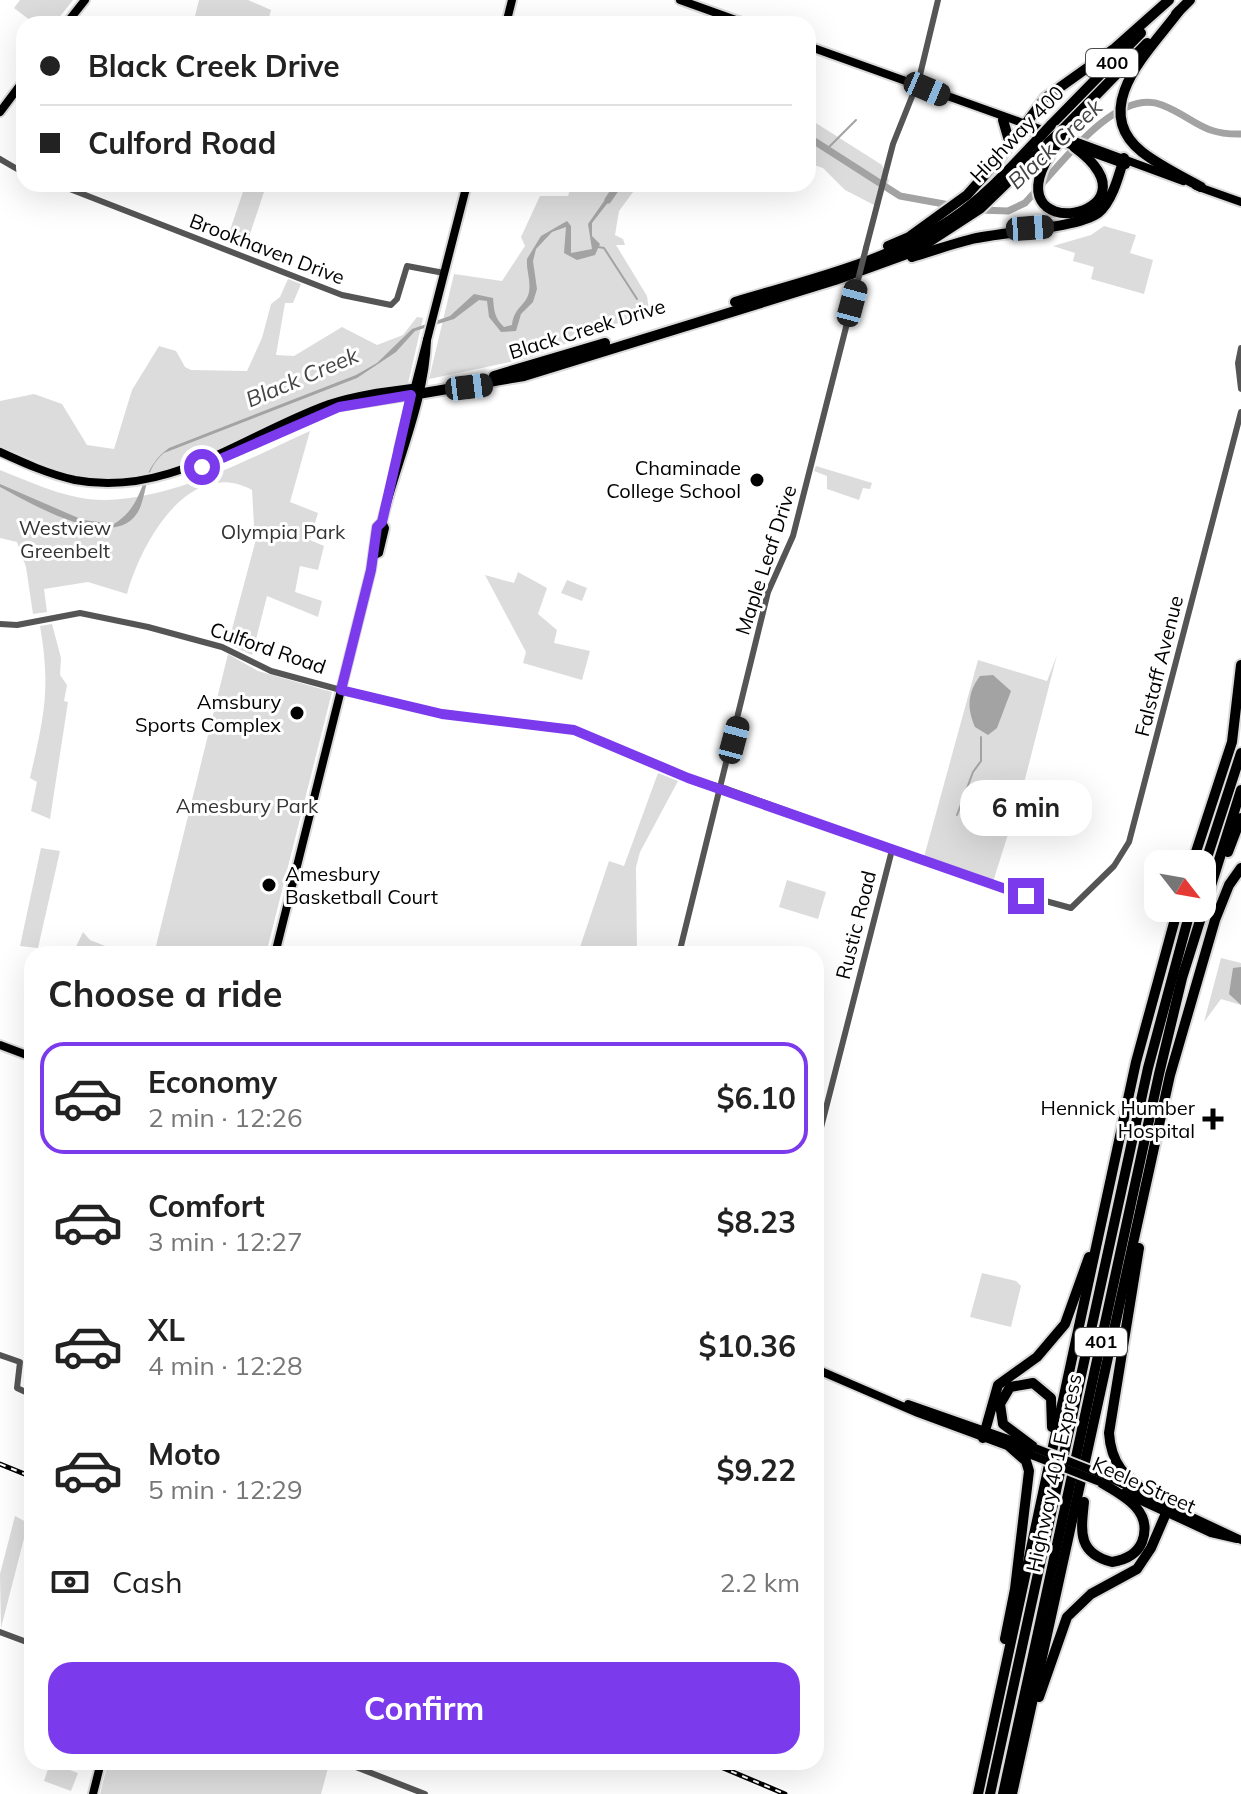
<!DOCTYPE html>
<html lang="en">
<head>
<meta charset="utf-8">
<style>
  body { margin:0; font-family:Mulish,sans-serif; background:#f6f6f6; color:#222; height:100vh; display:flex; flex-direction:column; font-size:30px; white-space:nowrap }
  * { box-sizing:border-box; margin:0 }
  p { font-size:26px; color:#767676 }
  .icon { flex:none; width:44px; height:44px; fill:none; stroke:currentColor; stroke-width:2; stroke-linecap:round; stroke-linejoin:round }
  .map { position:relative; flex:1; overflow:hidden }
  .panel { position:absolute; left:24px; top:946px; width:800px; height:824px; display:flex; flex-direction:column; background:#fff; border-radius:24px; box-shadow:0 8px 32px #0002 }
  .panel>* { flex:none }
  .banner { position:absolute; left:16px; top:16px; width:800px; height:176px; border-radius:24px; box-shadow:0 8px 32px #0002; display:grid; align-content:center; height:176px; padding:0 24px; background:#fff }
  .needle { width:52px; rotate:121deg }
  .buttons { position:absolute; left:1144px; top:850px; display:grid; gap:16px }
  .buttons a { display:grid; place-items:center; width:72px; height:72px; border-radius:16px; background:#fff; box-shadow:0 8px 32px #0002; font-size:40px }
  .end { position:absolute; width:36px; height:36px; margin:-18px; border:10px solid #7c3aed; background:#fff; box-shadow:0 0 0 4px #fff }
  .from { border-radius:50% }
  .bubble { position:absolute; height:56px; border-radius:24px; background:#fff; box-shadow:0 8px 32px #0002; font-size:26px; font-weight:700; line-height:56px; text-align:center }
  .car { position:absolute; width:24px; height:48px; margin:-24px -12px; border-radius:10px; box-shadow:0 0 6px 2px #0007; background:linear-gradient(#222 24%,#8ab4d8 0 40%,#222 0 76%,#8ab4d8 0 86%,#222 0) }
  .banner b { display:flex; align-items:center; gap:28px; height:76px; font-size:30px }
  .banner b+b { border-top:2px solid #e0e0e0 }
  .banner i { width:20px; height:20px; background:#222 }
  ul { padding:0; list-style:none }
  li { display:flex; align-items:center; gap:24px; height:112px; margin:0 16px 12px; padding:0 8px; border:4px solid transparent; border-radius:24px }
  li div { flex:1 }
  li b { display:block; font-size:30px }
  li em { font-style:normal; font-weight:700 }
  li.active { border-color:#7c3aed }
  li>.icon { width:72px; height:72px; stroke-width:1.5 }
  h2 { padding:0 24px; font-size:36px; line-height:96px }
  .pay { display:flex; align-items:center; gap:20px; height:88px; padding:0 24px; font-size:30px }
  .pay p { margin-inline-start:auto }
  .action { display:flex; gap:16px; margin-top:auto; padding:16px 24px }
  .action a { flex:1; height:92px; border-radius:24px; background:#7c3aed; color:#fff; font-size:32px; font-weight:700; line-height:92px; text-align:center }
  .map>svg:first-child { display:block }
  .green { fill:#dcdcdc }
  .water { fill:#a3a3a3 }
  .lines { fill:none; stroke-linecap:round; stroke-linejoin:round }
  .stream { stroke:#a3a3a3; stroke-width:2 }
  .river { stroke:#a3a3a3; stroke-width:7 }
  .major-casing { stroke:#dbdbdb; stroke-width:12 }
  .highway-casing { stroke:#dbdbdb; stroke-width:14 }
  .minor { stroke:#555; stroke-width:6 }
  .major { stroke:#000; stroke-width:8 }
  .highway { stroke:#000; stroke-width:10 }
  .rail-casing { stroke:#000; stroke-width:5 }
  .rail { stroke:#fff; stroke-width:2; stroke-dasharray:6; stroke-linecap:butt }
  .major-bridge-casing { stroke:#dbdbdb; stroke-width:12; stroke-linecap:butt }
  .highway-bridge-casing { stroke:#dbdbdb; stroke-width:14; stroke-linecap:butt }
  .minor-bridge { stroke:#555; stroke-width:6 }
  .major-bridge { stroke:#000; stroke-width:8 }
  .highway-bridge { stroke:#000; stroke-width:10 }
  .route { stroke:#7c3aed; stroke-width:10 }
  .poi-dot { fill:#000; stroke:#fff; stroke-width:3 }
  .labels { text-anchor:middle; stroke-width:6; stroke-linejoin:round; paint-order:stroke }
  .shield { fill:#fff; stroke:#4c4c4c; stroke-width:2 }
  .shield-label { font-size:18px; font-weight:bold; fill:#000 }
  .street-label { font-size:20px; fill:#000; stroke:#fff }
  .poi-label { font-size:20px; fill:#000; stroke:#fff; text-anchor:end }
  .park-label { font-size:20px; fill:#333; stroke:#fff }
  .water-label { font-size:22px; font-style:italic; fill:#444; stroke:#fff }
</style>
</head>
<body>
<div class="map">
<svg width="1241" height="1794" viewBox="0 0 1241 1794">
  <rect width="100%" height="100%" fill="#fff"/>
  <!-- green -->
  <g class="green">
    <polygon points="20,0 73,0 54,24 35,24 14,8"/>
    <polygon points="199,0 248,0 271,10 267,24 193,24"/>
    <polygon points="808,118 882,165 889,181 876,206 845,190 823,168 808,163"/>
    <polygon points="572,184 639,184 619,211 615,235 623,239 625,245 616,245 647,296 649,311 529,358 429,379 454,274 502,281 525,246 521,237 540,196 568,196"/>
    <polygon points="245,186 264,192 248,240 229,233"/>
    <polygon points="1104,226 1136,235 1130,253 1153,260 1144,294 1091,279 1094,267 1073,261 1075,253 1053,246 1091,235"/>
    <path d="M288,279L301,284L293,303H285L276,355L294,356L342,327L377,345L403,335L417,317L423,318L408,384C379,388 350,391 323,401C251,429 173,487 92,478C61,474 30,458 0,446V401L34,394L62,404L87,445L114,449L132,390L159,346L176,351L185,367L191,370L247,371L262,338L271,304L280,297Z"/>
    <path d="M310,431L290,502L318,513L310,540L324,546L318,570L300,566L295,592L322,601L318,617L267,596L252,655L228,644L255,543L252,490C189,456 141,543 127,594L88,582L44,589L47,612L33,614L26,567L17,542L0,538V470C33,483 70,501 106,500C177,498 246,460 310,431Z"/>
    <polygon points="816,466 872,483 870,489 863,488 859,500 827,489 827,476 814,471"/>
    <polygon points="518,572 547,588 538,614 557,630 554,643 590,651 582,680 523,663 526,652 485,575 514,583"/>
    <polygon points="567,580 587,588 582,601 561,593"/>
    <path d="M52,624L61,658L60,675L67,685L64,701L68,702L50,819L31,811L37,782L30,778C44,716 51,690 40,626Z"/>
    <polygon points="228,654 258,671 332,692 266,954 154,954"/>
    <polygon points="1057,655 1024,783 993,882 924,857 978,660 1047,681"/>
    <polygon points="658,773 678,781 640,852 636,867 637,954 578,953 609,861 624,866"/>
    <polygon points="41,848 60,851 38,948 20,946"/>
    <polygon points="787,880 826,892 818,919 779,907"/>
    <polygon points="83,932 90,940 118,951 123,947 129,950 127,954 73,953"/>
    <polygon points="1221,958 1241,963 1241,1005 1221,999 1204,1022"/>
    <polygon points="982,1273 1016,1281 1021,1286 1011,1327 970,1317"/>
    <polygon points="15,1516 28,1523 1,1628 0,1574"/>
    <polygon points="108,1762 316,1762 328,1768 321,1794 100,1794"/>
    <polygon points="50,1763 78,1773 71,1791 44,1781"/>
  </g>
  <!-- water -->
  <g class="water">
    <path d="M609,194L613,196L592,223V236L600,244L595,255L577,260L564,253L566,227L552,232L536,249L533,261L537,289L533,302L521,314L516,331L501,332L489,317L487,301L479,300L454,319L415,331L396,352L357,378L164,453C145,469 148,488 140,508C118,557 29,502 0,487V484L83,520L114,524C148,503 137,471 169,448L356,375L377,363L412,329L450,316L474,294L493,298C494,309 494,318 504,327L512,325C514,307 526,306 529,292C531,279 526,271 527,259L541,236L567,221L571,226V253L592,249L588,224Z"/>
    <path d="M993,675L1011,691L997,728L988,735L975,727C967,709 967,693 980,676Z"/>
    <polygon points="1241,967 1241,1005 1229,994 1233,968"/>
  </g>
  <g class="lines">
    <!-- stream -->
    <g class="stream">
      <polyline points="827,149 856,120"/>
      <polyline points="598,247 604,248 637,299"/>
      <polyline points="957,815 973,772 981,761 981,737"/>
    </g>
    <!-- river -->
    <g class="river">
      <polyline points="808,137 900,196 955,206"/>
      <polyline points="608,200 619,184"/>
      <path d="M979,210L1008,211L1025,203C1055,172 1115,86 1162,105C1195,118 1201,135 1241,134"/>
    </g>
    <!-- major casing -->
    <g class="major-casing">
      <g id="major">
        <polyline points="680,0 747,24"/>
        <polyline points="66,24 85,0"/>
        <polyline points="506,24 512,0"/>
        <polyline points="808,46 1048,132"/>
        <polyline points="0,112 24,80"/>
        <polyline points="1026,129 1126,165"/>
        <polyline points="1061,136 1183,181"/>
        <polyline points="1196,186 1241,202"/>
        <polyline points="340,406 418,394"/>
        <polyline points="399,449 467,184"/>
        <path d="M0,452C24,463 48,474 75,480C169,498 245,434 329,404C359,394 389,391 420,387"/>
        <polyline points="373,556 379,553 385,528 382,522"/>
        <path d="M275,954L371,570L377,527L382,522C396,463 425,402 427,340"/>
        <polyline points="0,1045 32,1057"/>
        <polyline points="816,1369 918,1413 1034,1456"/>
        <polyline points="908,1404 1031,1447"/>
        <polyline points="1101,1474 1241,1540"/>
        <polyline points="1124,1493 1211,1533 1237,1539"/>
        <polyline points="93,1794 101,1762"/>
      </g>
    </g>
    <!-- highway casing -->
    <g class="highway-casing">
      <g id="highway">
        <path d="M1179,11C1151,49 1087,108 1142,152C1160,166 1181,176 1201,187"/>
        <polyline points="1176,14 1190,0"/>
        <polyline points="1003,120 1010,144"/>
        <polyline points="1051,125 1141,33"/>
        <polyline points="1062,130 1147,43"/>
        <path d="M1055,147C983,251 1172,218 1074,147"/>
        <polyline points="888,246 909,237 967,195 1000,158 1045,98 1115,48 1169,0"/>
        <path d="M912,257C932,251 952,244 972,239C1001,232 1078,228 1098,213C1112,202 1119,175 1124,158"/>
        <path d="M735,302C808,280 888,262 952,219C985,197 1010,168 1037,140"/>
        <polyline points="494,376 605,343"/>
        <polyline points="418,394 524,376 835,280 915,251 981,208 1048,143"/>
        <polyline points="1228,852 1241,818"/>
        <polyline points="1192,864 1232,742 1241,665"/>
        <polyline points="1202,873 1241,753"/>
        <path d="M1139,1248L1109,1433C1111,1464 1125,1477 1150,1495"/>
        <polyline points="983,1438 998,1385 1037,1357 1065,1324 1089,1257"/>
        <polyline points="1035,1448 1003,1424 1000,1404 1010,1387 1033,1383 1051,1398 1052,1427"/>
        <path d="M1084,1502C1081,1531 1077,1553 1112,1562C1125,1560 1137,1554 1142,1542C1154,1510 1122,1495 1100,1482"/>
        <polyline points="1005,1639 1015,1589 1029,1471 1026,1461 1010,1447"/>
        <polyline points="1039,1697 1067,1617 1091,1594 1137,1569 1151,1548 1170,1504"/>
        <polyline points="978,1794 1136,1062 1178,908"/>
        <polyline points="990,1794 1148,1068 1191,908"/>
        <polyline points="1003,1794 1159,1074 1182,978 1241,790"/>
        <polyline points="1012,1794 1170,1075 1215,920 1229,885 1241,868"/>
      </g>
    </g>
    <!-- minor -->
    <g class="minor">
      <polyline points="0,159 24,173"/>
      <polyline points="57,184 342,295 391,305 397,299 407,266 444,273"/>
      <polyline points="866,248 893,144 919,79 938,0"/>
      <polyline points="1241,348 1238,363 1241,389"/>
      <polyline points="0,624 17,625 80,613 148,627 222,647 271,671 341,690 442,714 574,730 688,778 727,789 1002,889 1071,908 1114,866 1129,842 1241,412"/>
      <polyline points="679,954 768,592 793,536 857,284"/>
      <polyline points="816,1147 892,850"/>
      <polyline points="0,1355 20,1362 17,1388 32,1395"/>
      <polyline points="0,1632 32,1644"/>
      <polyline points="343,1762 425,1794"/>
    </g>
    <!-- major -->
    <use href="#major" class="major"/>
    <!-- highway -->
    <use href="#highway" class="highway"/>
    <!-- rail casing -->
    <g class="rail-casing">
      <g id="rail">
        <polyline points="0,1464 32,1477"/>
        <polyline points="709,1762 785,1794"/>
      </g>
    </g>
    <!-- rail -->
    <use href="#rail" class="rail"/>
    <!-- major-bridge casing -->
    <g class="major-bridge-casing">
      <g id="major-bridge">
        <polyline points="1035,1448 1101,1474"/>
        <polyline points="1034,1456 1100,1482"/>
      </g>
    </g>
    <!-- highway-bridge casing -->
    <g class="highway-bridge-casing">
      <g id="highway-bridge">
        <polyline points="1037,140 1051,125"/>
        <polyline points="1048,143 1062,130"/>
        <polyline points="1055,147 1068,132"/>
      </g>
    </g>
    <!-- minor-bridge -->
    <polyline class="minor-bridge" points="857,284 866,248"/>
    <!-- major-bridge -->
    <use href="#major-bridge" class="major-bridge"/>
    <!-- highway-bridge -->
    <use href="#highway-bridge" class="highway-bridge"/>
  </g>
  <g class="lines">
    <!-- route -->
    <polyline class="route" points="202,467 339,407 411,395 382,522 377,527 371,570 341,690 442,714 574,730 688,778 1026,896"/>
  </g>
  <!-- markers -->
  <g class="poi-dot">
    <circle cx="757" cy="480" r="8"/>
    <circle cx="297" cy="713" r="8"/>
    <circle cx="269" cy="885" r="8"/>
    <path d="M1209 1107h8v8h8v8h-8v8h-8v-8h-8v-8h8z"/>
  </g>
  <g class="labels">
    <!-- shield labels -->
    <g class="shield">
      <rect x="1086" y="49" width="52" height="28" rx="6"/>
      <rect x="1075" y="1328" width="52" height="28" rx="6"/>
    </g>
    <g class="shield-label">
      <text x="1112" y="69">400</text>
      <text x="1101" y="1348">401</text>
    </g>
    <!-- street labels -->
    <g class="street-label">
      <text transform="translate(1017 134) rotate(-46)" y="7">Highway 400</text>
      <text transform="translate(267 249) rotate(21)" y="7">Brookhaven Drive</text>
      <text transform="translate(587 329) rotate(-17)" y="7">Black Creek Drive</text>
      <text transform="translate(766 560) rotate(-72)" y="7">Maple Leaf Drive</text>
      <text transform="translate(268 648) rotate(19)" y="7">Culford Road</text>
      <text transform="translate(1159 666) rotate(-76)" y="7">Falstaff Avenue</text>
      <text transform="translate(856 925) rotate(-76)" y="7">Rustic Road</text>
      <text transform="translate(1054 1473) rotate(-78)" y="7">Highway 401 Express</text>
      <text transform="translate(1144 1485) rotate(24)" y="7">Keele Street</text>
    </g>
    <!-- poi labels -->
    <g class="poi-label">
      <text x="741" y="475">Chaminade<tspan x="741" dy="23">College School</tspan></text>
      <text x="281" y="709">Amsbury<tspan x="281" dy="23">Sports Complex</tspan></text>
      <text x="285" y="881" text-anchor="start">Amesbury<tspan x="285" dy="23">Basketball Court</tspan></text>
      <text x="1195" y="1115">Hennick Humber<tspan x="1195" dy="23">Hospital</tspan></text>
    </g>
    <!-- park labels -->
    <g class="park-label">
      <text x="65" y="535">Westview<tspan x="65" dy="23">Greenbelt</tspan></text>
      <text x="283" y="539">Olympia Park</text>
      <text x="247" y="813">Amesbury Park</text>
    </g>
    <!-- water labels -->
    <g class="water-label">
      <text transform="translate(1055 144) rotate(-43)" y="8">Black Creek</text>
      <text transform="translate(302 377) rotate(-23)" y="8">Black Creek</text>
    </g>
  </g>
</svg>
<div class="buttons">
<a><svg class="needle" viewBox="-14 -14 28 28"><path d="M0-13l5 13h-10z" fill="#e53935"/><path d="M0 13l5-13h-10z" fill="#767676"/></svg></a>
</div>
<i class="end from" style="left:202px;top:467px"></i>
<i class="end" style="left:1026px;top:896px"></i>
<div class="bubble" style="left:960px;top:780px;width:132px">6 min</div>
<i class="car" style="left:927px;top:89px;rotate:113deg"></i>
<i class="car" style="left:1030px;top:228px;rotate:86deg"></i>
<i class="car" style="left:852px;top:303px;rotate:15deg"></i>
<i class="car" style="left:469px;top:387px;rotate:83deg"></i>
<i class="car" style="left:734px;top:740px;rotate:15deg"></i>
<div class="banner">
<b><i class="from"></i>Black Creek Drive</b>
<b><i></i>Culford Road</b>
</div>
<section class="panel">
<h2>Choose a ride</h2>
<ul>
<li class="active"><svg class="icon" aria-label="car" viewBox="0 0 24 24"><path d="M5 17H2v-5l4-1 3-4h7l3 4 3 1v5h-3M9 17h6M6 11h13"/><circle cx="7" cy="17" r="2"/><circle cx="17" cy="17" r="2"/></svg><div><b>Economy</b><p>2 min · 12:26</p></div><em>$6.10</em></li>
<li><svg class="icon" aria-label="car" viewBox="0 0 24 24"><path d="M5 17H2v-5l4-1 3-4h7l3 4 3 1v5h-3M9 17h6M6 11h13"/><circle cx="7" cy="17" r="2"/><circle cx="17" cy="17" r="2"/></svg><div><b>Comfort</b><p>3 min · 12:27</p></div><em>$8.23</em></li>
<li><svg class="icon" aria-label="car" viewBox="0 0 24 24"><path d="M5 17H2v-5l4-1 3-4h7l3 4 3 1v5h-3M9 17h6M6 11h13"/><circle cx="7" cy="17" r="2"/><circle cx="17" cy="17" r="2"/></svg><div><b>XL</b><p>4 min · 12:28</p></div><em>$10.36</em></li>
<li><svg class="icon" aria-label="car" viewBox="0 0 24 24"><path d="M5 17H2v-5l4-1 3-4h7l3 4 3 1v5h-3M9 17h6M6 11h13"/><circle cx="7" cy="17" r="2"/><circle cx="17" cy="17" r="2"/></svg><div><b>Moto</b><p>5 min · 12:29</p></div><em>$9.22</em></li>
</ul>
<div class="pay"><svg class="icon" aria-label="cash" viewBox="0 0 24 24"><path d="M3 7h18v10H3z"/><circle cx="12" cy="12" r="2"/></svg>Cash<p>2.2 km</p></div>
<div class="action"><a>Confirm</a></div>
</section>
</div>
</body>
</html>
